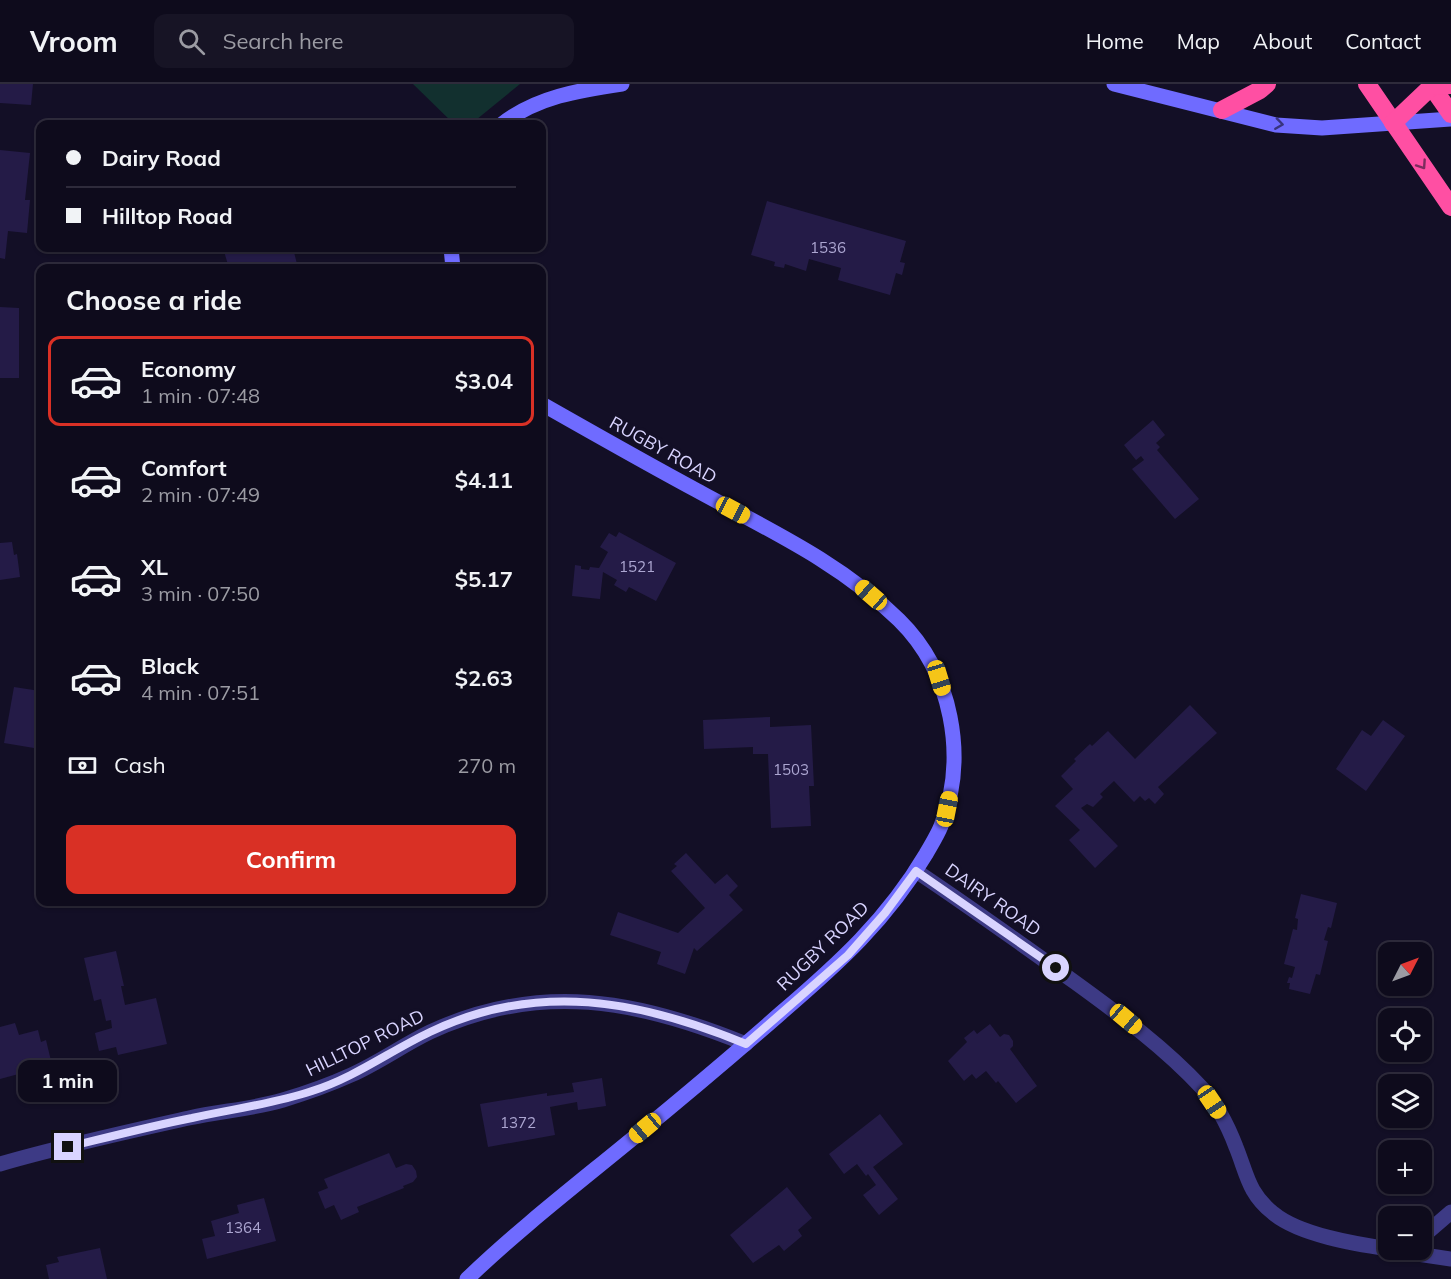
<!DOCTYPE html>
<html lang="en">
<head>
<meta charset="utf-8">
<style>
  body { margin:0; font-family:Mulish,sans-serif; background:#171425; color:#f1f3f6; height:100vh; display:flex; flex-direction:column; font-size:22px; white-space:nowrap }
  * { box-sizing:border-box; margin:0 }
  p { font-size:20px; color:#9b9ba3 }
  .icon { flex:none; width:33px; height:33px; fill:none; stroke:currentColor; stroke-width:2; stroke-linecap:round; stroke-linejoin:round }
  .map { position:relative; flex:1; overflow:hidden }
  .details { position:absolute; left:36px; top:180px; width:510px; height:642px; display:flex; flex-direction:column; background:#0e0b1c; border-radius:12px; box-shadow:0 2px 4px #0004,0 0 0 2px #2e2b3b }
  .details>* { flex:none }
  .banner { position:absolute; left:36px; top:36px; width:510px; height:132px; border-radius:12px; box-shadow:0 2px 4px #0004,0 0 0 2px #2e2b3b; display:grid; align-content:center; height:132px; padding:0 30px; background:#0e0b1c }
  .needle { width:39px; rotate:48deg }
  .buttons { position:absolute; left:1378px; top:858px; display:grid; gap:12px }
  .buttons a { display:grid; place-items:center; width:54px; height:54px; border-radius:12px; background:#0e0b1c; box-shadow:0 2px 4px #0004,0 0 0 2px #2e2b3b; font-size:30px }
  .end { position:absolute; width:27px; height:27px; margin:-14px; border:8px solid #d9d4ff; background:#111; box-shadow:0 0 0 3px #111 }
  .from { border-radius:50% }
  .bubble { position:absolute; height:42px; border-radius:12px; background:#0e0b1c; box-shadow:0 2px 4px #0004,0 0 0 2px #2e2b3b; font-size:20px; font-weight:700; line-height:42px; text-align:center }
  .car { position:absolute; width:18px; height:36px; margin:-18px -9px; border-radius:8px; box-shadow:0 0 4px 2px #0007; background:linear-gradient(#f5c518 24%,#345 0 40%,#f5c518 0 76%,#345 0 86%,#f5c518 0) }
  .banner b { display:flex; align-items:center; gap:21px; height:57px; font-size:22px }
  .banner b+b { border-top:2px solid #2e2b3b }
  .banner i { width:15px; height:15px; background:#f1f3f6 }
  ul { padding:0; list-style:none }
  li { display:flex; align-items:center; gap:18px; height:90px; margin:0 12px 9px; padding:0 18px; border:3px solid transparent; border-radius:12px }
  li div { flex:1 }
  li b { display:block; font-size:22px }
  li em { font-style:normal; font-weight:700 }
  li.on { border-color:#d93025 }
  li>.icon { width:54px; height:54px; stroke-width:1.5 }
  h2 { padding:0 30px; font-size:27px; line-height:72px }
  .pay { display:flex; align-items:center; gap:15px; height:66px; padding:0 30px; font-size:22px }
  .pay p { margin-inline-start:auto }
  .action { display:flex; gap:12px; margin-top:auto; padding:12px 30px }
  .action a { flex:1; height:69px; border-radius:12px; background:#d93025; color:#fff; font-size:24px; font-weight:700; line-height:69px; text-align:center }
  header { display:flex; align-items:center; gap:36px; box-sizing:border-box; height:84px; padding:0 30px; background:#0e0b1c; border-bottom:2px solid #2e2b3b }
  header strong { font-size:28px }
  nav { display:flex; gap:33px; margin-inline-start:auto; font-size:21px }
  .search { width:420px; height:54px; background:#171425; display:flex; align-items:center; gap:15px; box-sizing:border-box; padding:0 21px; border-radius:12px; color:#9b9ba3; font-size:22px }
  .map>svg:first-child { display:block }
  .green { fill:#12302f }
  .building { fill:#241b47 }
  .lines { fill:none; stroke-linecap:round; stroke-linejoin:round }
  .street { stroke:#3d3a85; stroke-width:15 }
  .secondary { stroke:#6f6bff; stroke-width:15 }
  .highway { stroke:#ff4fa3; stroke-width:18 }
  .oneway { stroke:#38347d }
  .oneway2 { stroke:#7d2c5e }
  .route { stroke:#d9d4ff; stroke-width:8 }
  .labels { text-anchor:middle; stroke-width:6; stroke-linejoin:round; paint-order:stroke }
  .number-label { font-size:15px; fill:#aca6d1 }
  .street-label { font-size:18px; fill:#d9d4ff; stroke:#130f26 }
</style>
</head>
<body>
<header>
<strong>Vroom</strong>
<div class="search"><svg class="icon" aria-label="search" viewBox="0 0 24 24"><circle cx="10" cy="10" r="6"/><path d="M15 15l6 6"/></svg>Search here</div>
<nav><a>Home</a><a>Map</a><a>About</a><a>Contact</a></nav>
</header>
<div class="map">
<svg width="1451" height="1195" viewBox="0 0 1451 1195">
  <rect width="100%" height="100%" fill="#130f26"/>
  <!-- green -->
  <polygon class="green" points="413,0 520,0 471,40 454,40"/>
  <!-- building -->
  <g class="building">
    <polygon points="0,0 33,0 31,21 0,19"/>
    <polygon points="0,66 30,69 25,116 30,116 27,149 8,147 5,175 0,174"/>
    <polygon points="767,117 906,157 900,178 905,179 902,191 896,189 890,211 838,196 841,184 809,175 806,187 785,180 784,184 774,182 775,178 751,171"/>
    <polygon points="223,164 293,164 297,180 295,180 296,183 303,181 304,184 229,184"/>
    <polygon points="0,223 19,224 19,294 0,294"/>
    <polygon points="1153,336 1165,351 1156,359 1160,363 1157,366 1199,415 1175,435 1132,385 1144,376 1141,372 1136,376 1124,361"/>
    <polygon points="619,448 676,479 656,517 629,503 626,508 614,501 617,496 603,488 600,515 572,512 575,481 581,482 581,485 589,486 590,483 599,484 608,468 600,463 609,449 616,453"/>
    <polygon points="12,458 14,471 17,470 20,493 0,496 0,459"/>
    <polygon points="14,603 40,607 40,665 4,659"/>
    <polygon points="1190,621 1217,649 1158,703 1164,710 1155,720 1149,714 1145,717 1140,712 1134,718 1114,697 1100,710 1103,713 1093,723 1087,720 1081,724 1118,762 1095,784 1069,756 1080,746 1055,722 1073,705 1061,692 1076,677 1074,675 1090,660 1092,662 1108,647 1135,675"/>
    <polygon points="770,633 770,643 811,641 814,702 809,702 811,742 771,744 768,670 753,670 753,663 704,665 703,636"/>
    <polygon points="1383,636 1405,652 1366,707 1336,685 1362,646 1371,652"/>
    <polygon points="686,769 715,800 727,790 738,802 729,811 743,826 697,867 694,864 685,890 657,880 661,868 610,851 618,828 678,849 705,824 671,787 677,782 674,780"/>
    <polygon points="1301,810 1337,819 1331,844 1328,843 1324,856 1328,857 1320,891 1316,890 1310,910 1289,905 1290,899 1287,899 1289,893 1292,894 1295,883 1284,880 1293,845 1297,846 1298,835 1295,834"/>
    <polygon points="116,867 124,902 121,902 125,921 156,914 167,960 118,971 116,963 99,967 95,949 112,944 111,936 106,937 101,915 94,917 84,874"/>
    <polygon points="15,939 19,951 38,946 41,958 46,956 52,981 0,995 0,943"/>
    <polygon points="990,940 1000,953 1004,950 1009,951 1013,957 1013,962 1010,965 1037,1002 1016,1019 998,997 996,999 986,987 976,995 972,990 964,997 948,977 967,958 964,954 974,946 977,950"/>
    <polygon points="602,994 606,1022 578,1026 577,1018 550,1023 555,1051 488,1063 480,1020 547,1009 547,1012 574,1008 572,999"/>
    <polygon points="880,1030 903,1060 873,1083 898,1115 879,1131 863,1111 876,1101 868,1090 866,1092 857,1080 844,1090 829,1070"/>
    <polygon points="389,1069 396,1084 406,1080 412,1081 416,1087 417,1093 413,1098 403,1102 404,1104 357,1123 359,1128 341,1136 334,1121 325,1125 318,1108 328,1104 324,1095"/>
    <polygon points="787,1103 812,1134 798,1146 802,1152 784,1167 779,1161 753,1179 730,1151"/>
    <polygon points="264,1114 276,1157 207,1175 202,1155 215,1152 211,1137 239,1129 237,1121"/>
    <polygon points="100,1164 107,1195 49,1195 46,1181 59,1178 57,1173"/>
  </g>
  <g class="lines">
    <!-- street -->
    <g class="street">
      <path d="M916,787C970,823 1023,861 1076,899C1120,931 1165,964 1202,1004C1217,1020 1228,1042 1236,1063C1247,1090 1248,1109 1273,1129C1299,1151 1356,1160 1389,1165"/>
      <path d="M0,1080C62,1062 126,1048 189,1034C220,1027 253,1025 283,1016C306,1009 329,1001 351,991C378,979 403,961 430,948C540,897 638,916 746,960"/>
      <polyline points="1422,1153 1451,1128"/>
      <polyline points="1391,1166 1451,1175"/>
    </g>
    <!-- secondary -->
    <g class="secondary">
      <polyline points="1114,0 1276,41 1322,44 1451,35"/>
      <path d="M502,40C536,13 580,6 622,0"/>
      <polyline points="451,164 453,184"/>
      <path d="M467,1195C519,1145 576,1101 632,1055C682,1014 732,972 781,929C838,880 887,836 926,770C931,761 937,752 941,742C968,673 952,588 899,536C840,478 767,445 696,406C644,378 593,349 542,320"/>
    </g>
    <!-- highway -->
    <g class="highway">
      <polyline points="1367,0 1451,123"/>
      <polyline points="1430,0 1451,30"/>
      <polyline points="1222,26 1260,6 1267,0"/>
      <polyline points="1393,39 1432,2 1451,1"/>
    </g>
  </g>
  <!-- one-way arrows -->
  <defs><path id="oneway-chevron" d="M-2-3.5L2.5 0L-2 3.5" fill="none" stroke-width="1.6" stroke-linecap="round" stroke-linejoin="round" transform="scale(1.5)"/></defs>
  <use class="oneway" href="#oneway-chevron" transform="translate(1279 40) rotate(8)"/>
  <use class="oneway2" href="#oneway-chevron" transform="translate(1422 81) rotate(56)"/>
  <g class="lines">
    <!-- route -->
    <path class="route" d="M68,1063C109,1053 151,1042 192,1034C232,1025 273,1020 312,1007C354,994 390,967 430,948C537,897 640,916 746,960L848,871L885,829L916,787L1056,884"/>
  </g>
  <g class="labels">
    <!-- number labels -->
    <g class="number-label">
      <text x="828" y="169">1536</text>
      <text x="637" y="488">1521</text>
      <text x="791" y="691">1503</text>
      <text x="518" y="1044">1372</text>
      <text x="243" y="1149">1364</text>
    </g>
    <!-- street labels -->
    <g class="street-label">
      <text transform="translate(663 366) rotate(29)" y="6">RUGBY ROAD</text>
      <text transform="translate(993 816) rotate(35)" y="6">DAIRY ROAD</text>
      <text transform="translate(823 862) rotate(-44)" y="6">RUGBY ROAD</text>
      <text transform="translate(365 959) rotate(-26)" y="6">HILLTOP ROAD</text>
    </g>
  </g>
</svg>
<div class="buttons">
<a><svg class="needle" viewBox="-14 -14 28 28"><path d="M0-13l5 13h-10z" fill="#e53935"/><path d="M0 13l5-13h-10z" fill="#9b9ba3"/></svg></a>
<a><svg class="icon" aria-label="locate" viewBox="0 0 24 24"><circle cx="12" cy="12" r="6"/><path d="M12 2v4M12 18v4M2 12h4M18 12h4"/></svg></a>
<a><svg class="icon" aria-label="layers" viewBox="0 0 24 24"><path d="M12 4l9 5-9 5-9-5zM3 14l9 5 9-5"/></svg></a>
<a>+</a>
<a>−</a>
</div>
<i class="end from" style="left:1056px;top:884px"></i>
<i class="end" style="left:68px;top:1063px"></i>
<div class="bubble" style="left:18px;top:976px;width:99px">1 min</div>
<i class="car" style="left:733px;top:426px;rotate:118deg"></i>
<i class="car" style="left:871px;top:511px;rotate:311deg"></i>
<i class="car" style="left:939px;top:594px;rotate:163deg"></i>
<i class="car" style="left:947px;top:725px;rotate:11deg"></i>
<i class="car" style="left:1126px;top:935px;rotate:130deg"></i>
<i class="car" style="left:1212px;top:1018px;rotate:146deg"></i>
<i class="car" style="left:645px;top:1044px;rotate:230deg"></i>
<div class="banner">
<b><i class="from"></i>Dairy Road</b>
<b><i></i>Hilltop Road</b>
</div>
<section class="details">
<h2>Choose a ride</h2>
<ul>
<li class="on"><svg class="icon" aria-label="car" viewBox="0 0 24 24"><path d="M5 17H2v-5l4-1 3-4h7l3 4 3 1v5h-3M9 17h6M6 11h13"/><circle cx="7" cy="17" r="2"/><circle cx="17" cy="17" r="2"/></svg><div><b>Economy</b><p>1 min · 07:48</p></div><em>$3.04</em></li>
<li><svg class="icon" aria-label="car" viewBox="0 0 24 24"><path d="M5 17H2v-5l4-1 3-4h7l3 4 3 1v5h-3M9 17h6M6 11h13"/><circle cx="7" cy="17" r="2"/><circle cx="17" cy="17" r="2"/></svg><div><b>Comfort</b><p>2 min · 07:49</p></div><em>$4.11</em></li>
<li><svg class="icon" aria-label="car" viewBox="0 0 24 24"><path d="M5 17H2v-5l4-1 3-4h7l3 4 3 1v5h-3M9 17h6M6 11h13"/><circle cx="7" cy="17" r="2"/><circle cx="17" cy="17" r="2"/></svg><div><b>XL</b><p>3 min · 07:50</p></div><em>$5.17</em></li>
<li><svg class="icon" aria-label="car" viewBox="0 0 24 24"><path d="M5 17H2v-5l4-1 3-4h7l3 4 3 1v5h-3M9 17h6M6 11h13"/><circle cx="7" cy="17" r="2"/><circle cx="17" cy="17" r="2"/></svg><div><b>Black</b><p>4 min · 07:51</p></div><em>$2.63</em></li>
</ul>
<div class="pay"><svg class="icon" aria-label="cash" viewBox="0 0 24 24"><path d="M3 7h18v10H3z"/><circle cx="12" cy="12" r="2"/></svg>Cash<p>270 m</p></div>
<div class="action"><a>Confirm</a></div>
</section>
</div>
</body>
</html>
